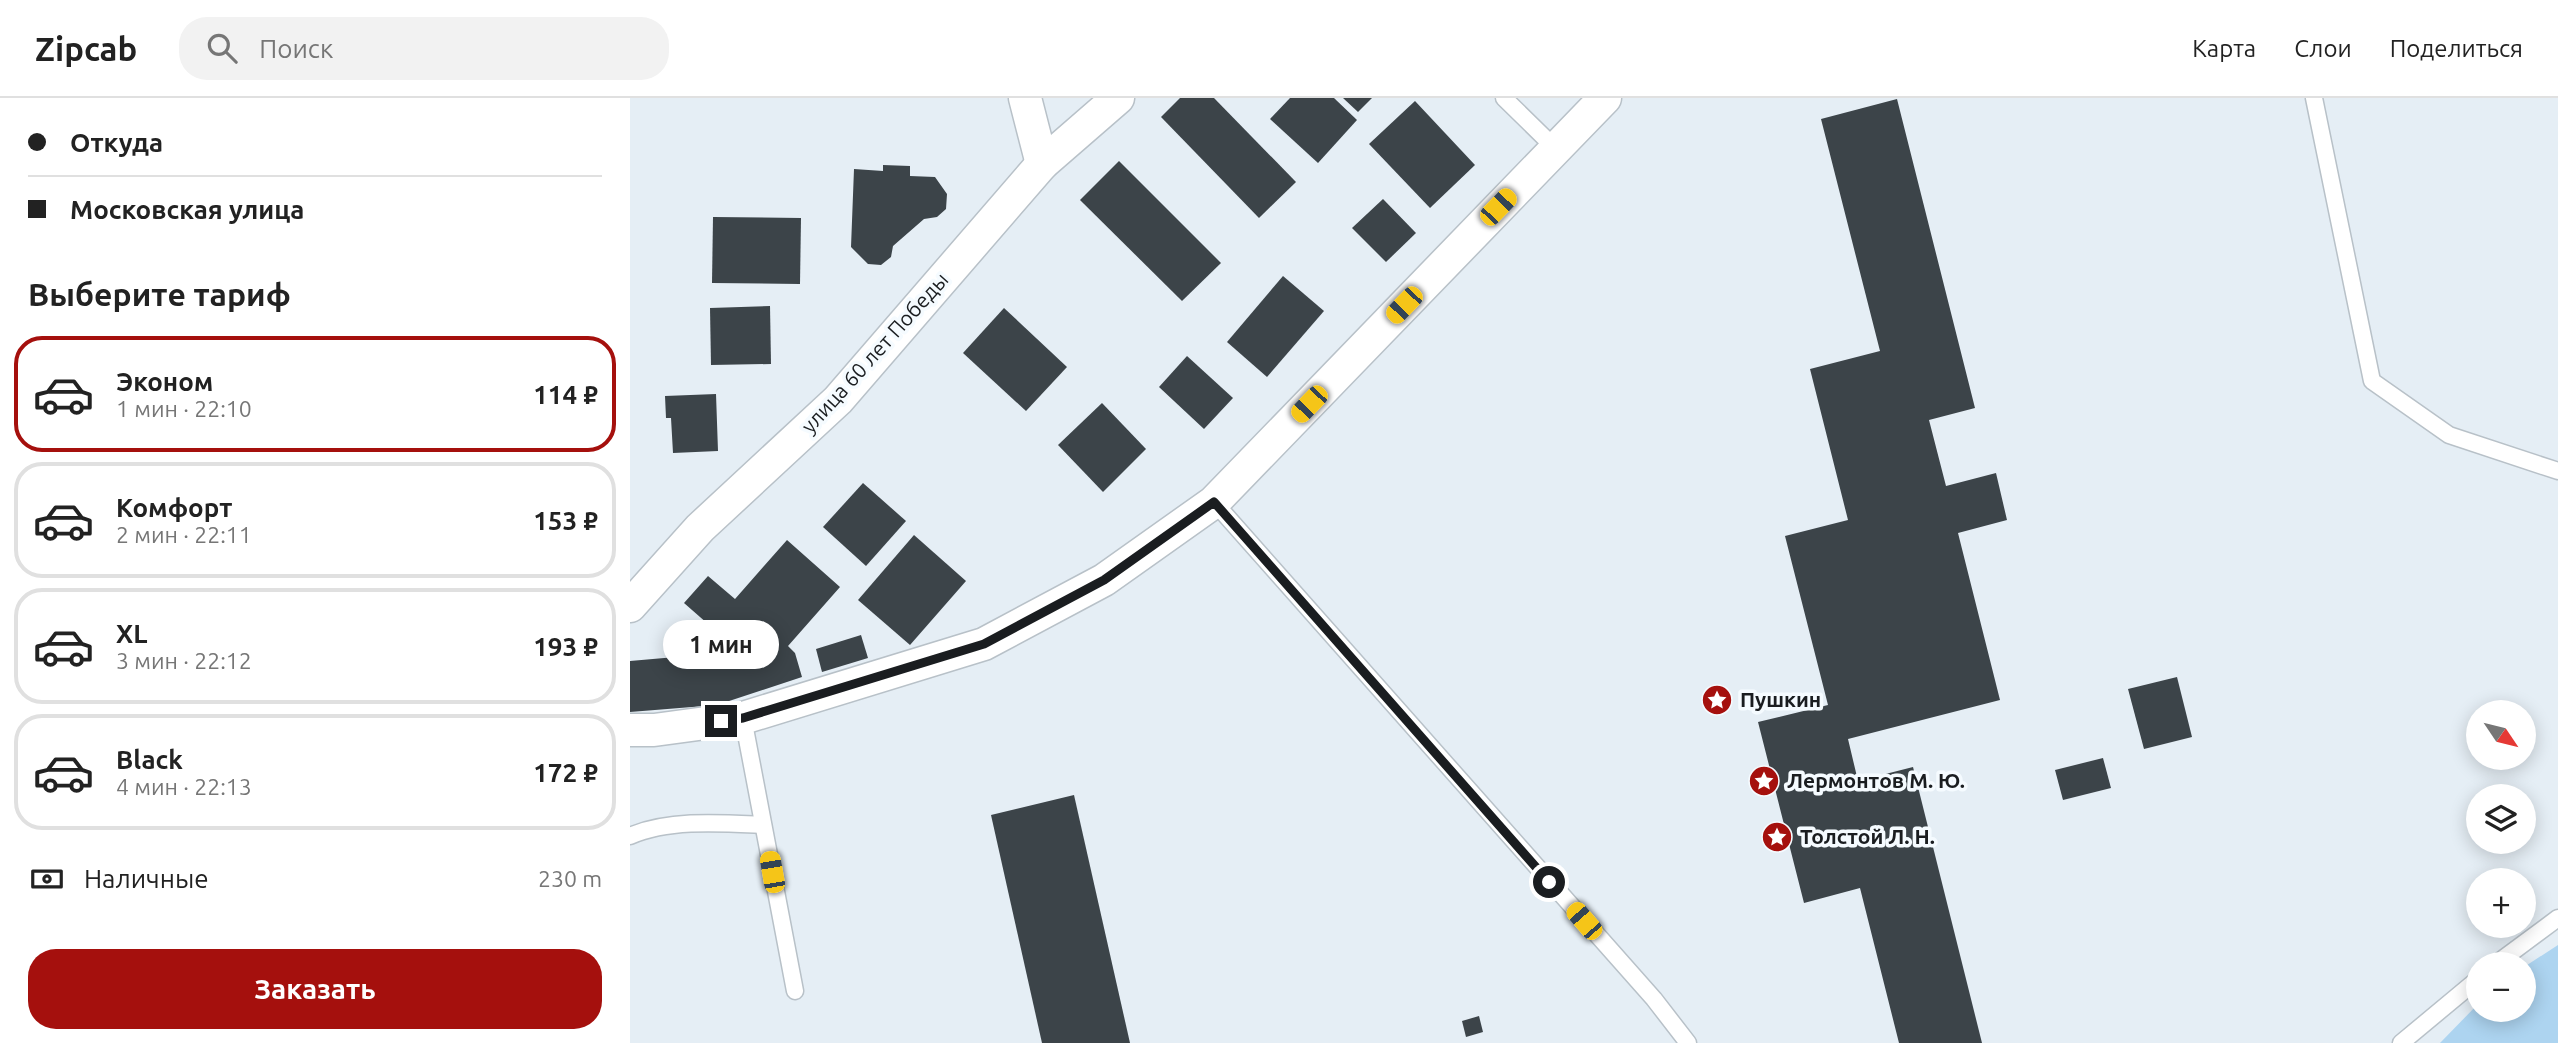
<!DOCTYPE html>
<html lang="ru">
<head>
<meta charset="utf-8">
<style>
  body { margin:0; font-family:Ubuntu,sans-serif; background:#f2f2f2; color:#222; height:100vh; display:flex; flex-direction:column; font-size:26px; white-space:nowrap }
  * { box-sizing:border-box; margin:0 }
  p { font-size:23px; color:#767676 }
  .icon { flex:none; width:38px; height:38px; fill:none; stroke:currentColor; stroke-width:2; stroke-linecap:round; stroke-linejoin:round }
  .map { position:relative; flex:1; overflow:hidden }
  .side { display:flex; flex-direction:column; background:#fff; width:630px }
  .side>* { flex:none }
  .guide { display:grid; align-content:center; height:154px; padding:0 28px; background:#fff }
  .needle { width:46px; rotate:125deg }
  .controls { position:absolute; left:1836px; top:602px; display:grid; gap:14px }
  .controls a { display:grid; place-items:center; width:70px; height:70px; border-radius:50%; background:#fff; box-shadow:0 4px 18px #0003; font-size:35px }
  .end { position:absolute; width:32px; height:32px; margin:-16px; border:9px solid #1a1d20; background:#fff; box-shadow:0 0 0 4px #fff }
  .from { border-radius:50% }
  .bubble { position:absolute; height:49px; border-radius:24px; background:#fff; box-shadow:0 4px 18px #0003; font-size:23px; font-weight:600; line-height:49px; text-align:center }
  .car { position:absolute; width:21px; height:42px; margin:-21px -10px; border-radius:9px; box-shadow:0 0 5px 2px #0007; background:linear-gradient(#f5c518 24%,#345 0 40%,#f5c518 0 76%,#345 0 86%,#f5c518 0) }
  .guide b { display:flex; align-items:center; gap:24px; height:66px; font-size:26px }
  .guide b+b { border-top:2px solid #e0e0e0 }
  .guide i { width:18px; height:18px; background:#222 }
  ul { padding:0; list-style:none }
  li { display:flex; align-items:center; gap:21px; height:116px; margin:0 14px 10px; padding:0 14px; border:4px solid #e0e0e0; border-radius:28px }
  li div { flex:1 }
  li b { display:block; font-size:26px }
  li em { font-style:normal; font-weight:600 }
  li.current { border-color:#a5100d }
  li>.icon { width:63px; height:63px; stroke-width:1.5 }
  h2 { padding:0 28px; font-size:32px; line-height:84px }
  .pay { display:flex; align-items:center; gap:18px; height:77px; padding:0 28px; font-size:26px }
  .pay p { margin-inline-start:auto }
  .primary-button { display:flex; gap:14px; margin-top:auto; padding:14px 28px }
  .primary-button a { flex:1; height:80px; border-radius:28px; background:#a5100d; color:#fff; font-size:28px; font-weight:600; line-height:80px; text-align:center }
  header { display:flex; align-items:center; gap:42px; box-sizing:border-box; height:98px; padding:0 35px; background:#fff; border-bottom:2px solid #e0e0e0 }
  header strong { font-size:33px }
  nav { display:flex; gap:38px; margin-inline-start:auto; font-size:24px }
  .search { width:490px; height:63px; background:#f2f2f2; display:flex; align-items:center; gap:18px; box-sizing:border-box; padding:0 24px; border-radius:28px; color:#767676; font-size:26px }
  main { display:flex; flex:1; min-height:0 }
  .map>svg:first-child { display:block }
  .green { fill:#add4f0 }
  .building { fill:#3c4449 }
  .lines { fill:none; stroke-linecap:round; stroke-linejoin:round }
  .service-casing { stroke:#b8c1c8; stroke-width:19 }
  .minor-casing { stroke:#b8c1c8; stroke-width:35 }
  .service { stroke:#fff; stroke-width:16 }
  .minor { stroke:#fff; stroke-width:32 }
  .route { stroke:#1a1d20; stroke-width:9 }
  .labels { text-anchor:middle; stroke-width:7; stroke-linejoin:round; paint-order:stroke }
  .street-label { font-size:21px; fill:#1a1d20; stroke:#f5fbff }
  .poi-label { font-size:21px; font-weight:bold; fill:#1a1d20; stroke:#f5fbff; text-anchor:start }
</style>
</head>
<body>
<header>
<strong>Zipcab</strong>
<div class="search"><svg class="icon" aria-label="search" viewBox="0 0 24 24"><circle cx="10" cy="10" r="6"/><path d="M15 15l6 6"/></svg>Поиск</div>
<nav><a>Карта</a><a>Слои</a><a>Поделиться</a></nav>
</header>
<main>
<section class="side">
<div class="guide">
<b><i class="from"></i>Откуда</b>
<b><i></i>Московская улица</b>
</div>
<h2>Выберите тариф</h2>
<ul>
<li class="current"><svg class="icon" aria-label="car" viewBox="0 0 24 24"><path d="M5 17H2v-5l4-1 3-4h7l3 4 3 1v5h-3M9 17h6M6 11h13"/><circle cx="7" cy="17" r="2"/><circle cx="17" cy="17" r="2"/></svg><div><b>Эконом</b><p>1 мин · 22:10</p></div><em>114 ₽</em></li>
<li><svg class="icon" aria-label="car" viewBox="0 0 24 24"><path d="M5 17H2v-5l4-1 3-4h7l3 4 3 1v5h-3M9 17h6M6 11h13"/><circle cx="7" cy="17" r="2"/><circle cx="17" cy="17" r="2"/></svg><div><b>Комфорт</b><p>2 мин · 22:11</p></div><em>153 ₽</em></li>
<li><svg class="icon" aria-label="car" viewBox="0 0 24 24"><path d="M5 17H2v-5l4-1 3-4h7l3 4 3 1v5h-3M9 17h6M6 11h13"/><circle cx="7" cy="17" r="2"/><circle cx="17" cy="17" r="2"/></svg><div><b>XL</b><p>3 мин · 22:12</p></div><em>193 ₽</em></li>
<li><svg class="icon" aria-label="car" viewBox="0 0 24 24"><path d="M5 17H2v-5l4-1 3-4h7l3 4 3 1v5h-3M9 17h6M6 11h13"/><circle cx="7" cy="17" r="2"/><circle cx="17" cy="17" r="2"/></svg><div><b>Black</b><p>4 мин · 22:13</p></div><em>172 ₽</em></li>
</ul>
<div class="pay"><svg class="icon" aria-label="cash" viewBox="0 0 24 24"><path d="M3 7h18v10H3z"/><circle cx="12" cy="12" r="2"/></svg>Наличные<p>230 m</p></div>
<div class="primary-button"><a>Заказать</a></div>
</section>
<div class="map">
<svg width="1928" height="945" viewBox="0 0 1928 945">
  <rect width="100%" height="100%" fill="#e5eef5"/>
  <!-- green -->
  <polygon class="green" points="1928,847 1928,945 1810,945 1848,906 1848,912 1894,912 1894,869"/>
  <!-- building -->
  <g class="building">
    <polygon points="550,0 584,0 666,84 629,120 531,19"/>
    <polygon points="660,0 704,0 727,22 688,65 640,21"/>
    <polygon points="713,0 742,0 728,14"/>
    <polygon points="1267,1 1345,310 1299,322 1316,388 1366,375 1377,422 1328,435 1370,602 1218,641 1228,683 1283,669 1352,945 1269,945 1230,790 1174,805 1128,624 1198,607 1155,438 1218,422 1180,271 1250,253 1191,21"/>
    <polygon points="785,3 845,67 800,110 739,46"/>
    <polygon points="489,63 591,165 552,203 450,102"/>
    <polygon points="253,67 280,68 280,78 305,79 317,96 316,111 307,119 294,121 263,148 261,159 251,167 238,166 221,149 224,71 253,73"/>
    <polygon points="753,101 786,135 756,164 722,130"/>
    <polygon points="83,119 171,120 170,186 82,185"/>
    <polygon points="653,178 694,213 637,279 597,244"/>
    <polygon points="140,208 141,266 81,267 80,210"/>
    <polygon points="374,210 437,269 396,313 333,255"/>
    <polygon points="557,258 603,300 574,331 529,289"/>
    <polygon points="86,296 88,353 43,355 41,320 36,320 35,298"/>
    <polygon points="472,305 516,351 473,394 428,347"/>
    <polygon points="233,385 276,423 236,468 193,429"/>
    <polygon points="284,437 336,483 280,547 228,502"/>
    <polygon points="157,442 210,489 158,548 165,555 172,579 87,607 0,614 0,563 80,556 94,540 54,505 78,478 105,501"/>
    <polygon points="231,537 238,560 192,574 186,551"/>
    <polygon points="1547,579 1562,639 1514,651 1498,591"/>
    <polygon points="1473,660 1481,690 1433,702 1425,672"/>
    <polygon points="444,697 500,945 412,945 361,717"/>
    <polygon points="849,918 853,934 836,939 832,923"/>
  </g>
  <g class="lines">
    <!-- service casing -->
    <g class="service-casing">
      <g id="service">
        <polyline points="874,0 925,50"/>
        <polyline points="1684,0 1742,283 1819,337 1928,373"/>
        <polyline points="584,404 1024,901 1058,945"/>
        <polyline points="113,620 165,893"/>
        <path d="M0,738C39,721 91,725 133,727"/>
        <polyline points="1866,866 1928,820"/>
        <polyline points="1771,945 1848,881"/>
      </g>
    </g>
    <!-- minor casing -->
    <g class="minor-casing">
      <g id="minor">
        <polyline points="395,0 412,66"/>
        <polyline points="0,508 70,430 208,302 412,66 488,0"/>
        <polyline points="0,632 24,632 113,620 354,546 474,482 584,404 975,0"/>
      </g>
    </g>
    <!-- service -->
    <use href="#service" class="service"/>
    <!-- minor -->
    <use href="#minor" class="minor"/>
  </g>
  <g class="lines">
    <!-- route -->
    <polyline class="route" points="91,623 113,620 354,546 474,482 584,404 919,784"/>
  </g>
  <!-- icons -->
  <defs>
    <g id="sight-disc" transform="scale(1.575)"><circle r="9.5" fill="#a5100d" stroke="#f5fbff"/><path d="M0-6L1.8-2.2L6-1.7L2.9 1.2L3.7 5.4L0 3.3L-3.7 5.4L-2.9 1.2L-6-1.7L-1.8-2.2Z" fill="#fff"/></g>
  </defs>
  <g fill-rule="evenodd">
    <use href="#sight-disc" x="1087" y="602"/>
    <use href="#sight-disc" x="1134" y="683"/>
    <use href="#sight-disc" x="1147" y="739"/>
  </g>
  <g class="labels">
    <!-- street labels -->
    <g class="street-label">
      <text transform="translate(245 255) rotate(-48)" y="7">улица 60 лет Победы</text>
    </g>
    <!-- poi labels -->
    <g class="poi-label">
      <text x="1110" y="609">Пушкин</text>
      <text x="1157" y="690">Лермонтов М. Ю.</text>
      <text x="1170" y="746">Толстой Л. Н.</text>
    </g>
  </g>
</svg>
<div class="controls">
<a><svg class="needle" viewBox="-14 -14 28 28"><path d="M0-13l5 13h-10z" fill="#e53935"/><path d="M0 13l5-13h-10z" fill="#767676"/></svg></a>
<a><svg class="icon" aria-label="layers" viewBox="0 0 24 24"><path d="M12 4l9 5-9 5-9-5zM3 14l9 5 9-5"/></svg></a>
<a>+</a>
<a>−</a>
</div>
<i class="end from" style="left:919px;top:784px"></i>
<i class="end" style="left:91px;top:623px"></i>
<div class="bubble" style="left:33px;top:522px;width:116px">1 мин</div>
<i class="car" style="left:868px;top:109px;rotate:44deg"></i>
<i class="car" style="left:774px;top:207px;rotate:224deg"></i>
<i class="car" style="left:679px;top:306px;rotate:224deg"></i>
<i class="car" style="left:142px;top:774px;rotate:350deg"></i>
<i class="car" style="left:954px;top:823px;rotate:319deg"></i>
</div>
</main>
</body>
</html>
